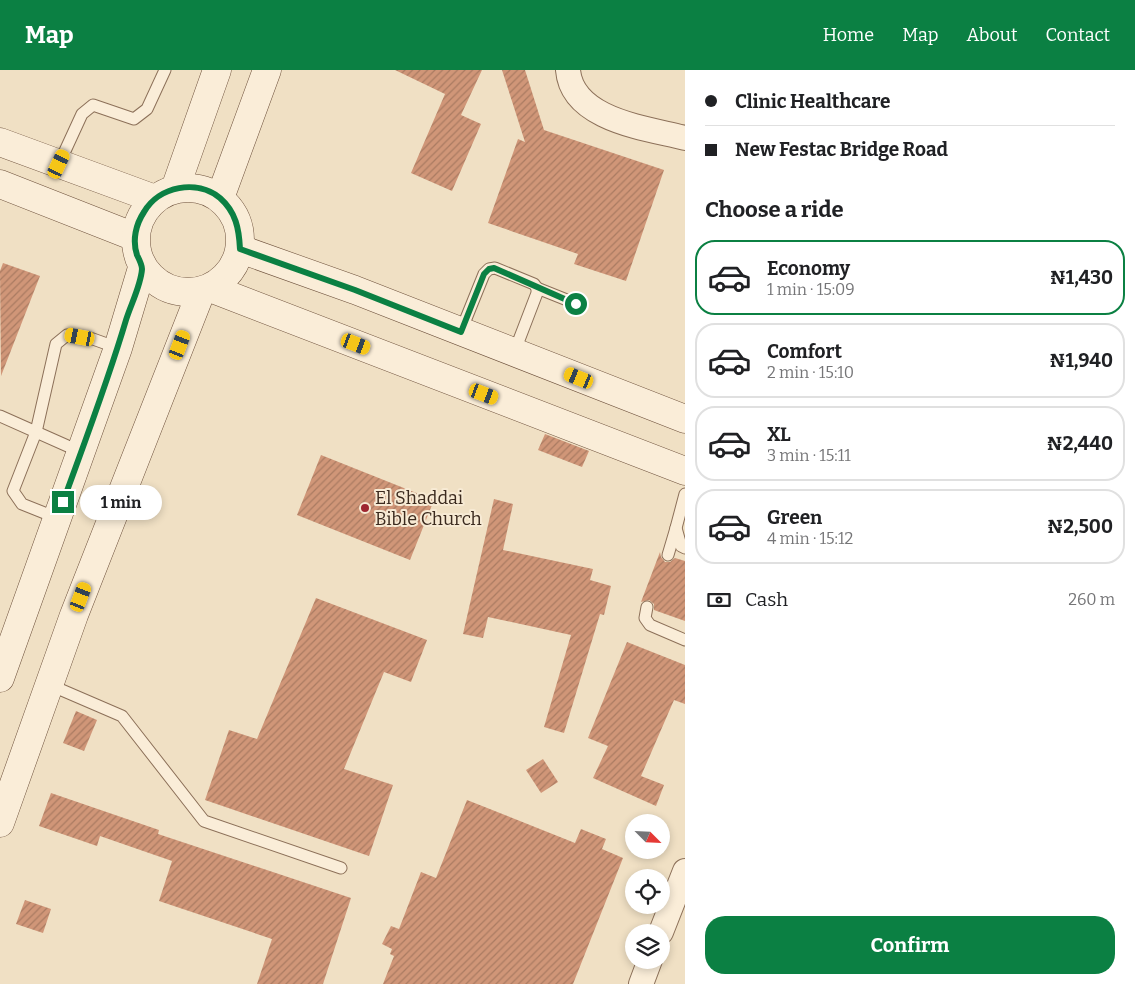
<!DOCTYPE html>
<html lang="en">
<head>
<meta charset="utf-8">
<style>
  body { margin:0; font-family:Bitter,serif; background:#f6f6f6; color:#202124; height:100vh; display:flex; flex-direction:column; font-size:19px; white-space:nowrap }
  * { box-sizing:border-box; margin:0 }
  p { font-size:16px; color:#757577 }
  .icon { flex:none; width:28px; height:28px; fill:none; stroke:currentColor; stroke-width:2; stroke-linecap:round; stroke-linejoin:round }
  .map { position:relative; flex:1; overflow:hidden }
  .side { display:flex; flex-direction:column; background:#fff; width:450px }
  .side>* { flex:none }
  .hud { display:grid; align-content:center; height:110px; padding:0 20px; background:#fff }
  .needle { width:32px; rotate:114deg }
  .controls { position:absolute; left:625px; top:744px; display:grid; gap:10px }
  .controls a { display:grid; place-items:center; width:45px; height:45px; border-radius:50%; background:#fff; box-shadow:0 2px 8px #0003; font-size:25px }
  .end { position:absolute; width:22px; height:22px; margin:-11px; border:6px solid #0b8043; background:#fff; box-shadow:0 0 0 2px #fff }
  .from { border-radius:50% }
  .bubble { position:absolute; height:35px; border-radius:18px; background:#fff; box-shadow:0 2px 8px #0003; font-size:16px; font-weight:700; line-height:35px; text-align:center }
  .car { position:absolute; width:15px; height:30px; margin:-15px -8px; border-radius:6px; box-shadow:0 0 4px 1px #0007; background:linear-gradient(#f5c518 24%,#345 0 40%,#f5c518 0 76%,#345 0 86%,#f5c518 0) }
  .hud b { display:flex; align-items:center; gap:18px; height:48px; font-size:19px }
  .hud b+b { border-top:1px solid #e0e0e0 }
  .hud i { width:12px; height:12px; background:#202124 }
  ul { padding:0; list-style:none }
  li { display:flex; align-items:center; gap:15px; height:75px; margin:0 10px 8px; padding:0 10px; border:2px solid #e0e0e0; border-radius:20px }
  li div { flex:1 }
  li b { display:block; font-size:19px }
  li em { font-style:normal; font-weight:700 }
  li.on { border-color:#0b8043 }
  li>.icon { width:45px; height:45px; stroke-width:1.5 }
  h2 { padding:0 20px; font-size:22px; line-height:60px }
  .pay { display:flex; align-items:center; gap:12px; height:55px; padding:0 20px; font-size:19px }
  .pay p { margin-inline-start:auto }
  .button { display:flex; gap:10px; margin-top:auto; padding:10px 20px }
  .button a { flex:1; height:58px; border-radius:20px; background:#0b8043; color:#fff; font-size:20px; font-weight:700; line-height:58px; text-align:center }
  header { display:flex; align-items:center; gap:30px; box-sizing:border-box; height:70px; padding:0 25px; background:#0b8043; color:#fff }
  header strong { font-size:24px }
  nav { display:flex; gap:28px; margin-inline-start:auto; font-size:18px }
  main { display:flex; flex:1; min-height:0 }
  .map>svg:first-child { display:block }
  .building { fill:url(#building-hatch) }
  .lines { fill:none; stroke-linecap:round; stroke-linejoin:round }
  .lane-casing { stroke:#8c7059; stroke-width:13 }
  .street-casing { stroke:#8c7059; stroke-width:26 }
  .secondary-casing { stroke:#6e513c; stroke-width:29 }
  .lane { stroke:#faedd8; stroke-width:11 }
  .street { stroke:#faedd8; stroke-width:24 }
  .secondary { stroke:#faedd8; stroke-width:28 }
  .route { stroke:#0b8043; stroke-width:6 }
  .poi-dot { fill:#9e2630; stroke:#f7ead4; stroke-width:2 }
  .labels { text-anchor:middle; stroke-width:4; stroke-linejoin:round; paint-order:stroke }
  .poi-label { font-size:18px; fill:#3b2a1e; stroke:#f7ead4; text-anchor:start }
</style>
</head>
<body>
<header>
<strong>Map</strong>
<nav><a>Home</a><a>Map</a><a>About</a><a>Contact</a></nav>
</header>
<main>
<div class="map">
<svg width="685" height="914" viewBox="0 0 685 914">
  <defs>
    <pattern id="building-hatch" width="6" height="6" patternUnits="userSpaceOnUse" patternTransform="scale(1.25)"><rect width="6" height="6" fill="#d09678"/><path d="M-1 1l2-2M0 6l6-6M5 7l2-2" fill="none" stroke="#aa7b62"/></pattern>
  </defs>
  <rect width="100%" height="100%" fill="#f0e0c4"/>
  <!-- building -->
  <g class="building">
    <polygon points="395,0 482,0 461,45 481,54 452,121 411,103 445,24"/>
    <polygon points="502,0 525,0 544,60 664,100 626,211 574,194 578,184 488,153 518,69 525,72"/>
    <polygon points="3,193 40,206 1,306 0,201"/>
    <polygon points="545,364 589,381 582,397 538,380"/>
    <polygon points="321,385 434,430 410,490 297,445"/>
    <polygon points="494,429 513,434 503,480 593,499 590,510 611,516 604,545 600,544 564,663 544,657 571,565 488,547 483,568 463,564"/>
    <polygon points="660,482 661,487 665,492 670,492 675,488 685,491 685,551 654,540 654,534 649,530 641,532"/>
    <polygon points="316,528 427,570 411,612 384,602 344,699 393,715 369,786 205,730 229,660 257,669"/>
    <polygon points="627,572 685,595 685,634 674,630 641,706 664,715 656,736 593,708 608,676 588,668"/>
    <polygon points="76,641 97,650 84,681 63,673"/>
    <polygon points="543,689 558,712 541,723 526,700"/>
    <polygon points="51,723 159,760 158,764 351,828 323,914 257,914 272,869 159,831 172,791 100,766 97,776 39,756"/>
    <polygon points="467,730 575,773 581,759 606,769 602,779 623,788 573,914 383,914 394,886 390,884 392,879 382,874 391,856 399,859 421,802 436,808"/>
    <polygon points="25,830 51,839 43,863 16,854"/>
  </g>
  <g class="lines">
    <!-- lane casing -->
    <g class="lane-casing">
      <g id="lane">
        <polyline points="59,94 82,44 93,35 134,49 147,39 165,0"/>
        <polyline points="537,218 577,234"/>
        <polyline points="461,261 484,204 489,199 495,198 534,214 537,218 537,223 514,283"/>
        <polyline points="0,346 81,382"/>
        <polyline points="685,424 676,458 681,476 685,478"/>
        <polyline points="57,448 22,434 13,421 36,362 56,274 67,265 93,269 118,278"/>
        <polyline points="668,485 676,458"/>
        <polyline points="647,537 645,548 650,555 685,570"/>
        <polyline points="50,615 122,646 204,751 341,798"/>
      </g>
    </g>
    <!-- street casing -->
    <g class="street-casing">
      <g id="street">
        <path d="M568,0C572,50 646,58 685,68"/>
        <polyline points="661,862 685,801"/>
        <polyline points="641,914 650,890"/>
      </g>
    </g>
    <!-- secondary casing -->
    <g class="secondary-casing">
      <g id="secondary">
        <polyline points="0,72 155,129"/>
        <polyline points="0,114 135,167"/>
        <circle cx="188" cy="170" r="52"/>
        <polyline points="175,119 217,0"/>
        <polyline points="220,128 267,0"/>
        <polyline points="240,179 355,220 685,349"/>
        <polyline points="210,218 685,401"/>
        <polyline points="0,608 118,278 142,198"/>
        <polyline points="0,753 74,545 201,222"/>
      </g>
    </g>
    <!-- lane -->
    <use href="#lane" class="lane"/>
    <!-- street -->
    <use href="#street" class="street"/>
    <!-- secondary -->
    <use href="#secondary" class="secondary"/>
  </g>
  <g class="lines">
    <!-- route -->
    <path class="route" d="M63,432C85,371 108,311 126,250C131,234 141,215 142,199C142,195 139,189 137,185C132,170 136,154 144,142C159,116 197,109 220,128C236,142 239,159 240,179L355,220L461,262L484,204L489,199L494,198L576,234"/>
  </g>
  <!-- markers -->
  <circle class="poi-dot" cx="365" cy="438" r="5"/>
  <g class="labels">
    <!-- poi labels -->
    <g class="poi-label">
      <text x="375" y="434">El Shaddai<tspan x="375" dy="21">Bible Church</tspan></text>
    </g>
  </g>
</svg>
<div class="controls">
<a><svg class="needle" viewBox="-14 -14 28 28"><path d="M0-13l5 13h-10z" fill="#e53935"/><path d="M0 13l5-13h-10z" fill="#757577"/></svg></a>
<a><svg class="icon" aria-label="locate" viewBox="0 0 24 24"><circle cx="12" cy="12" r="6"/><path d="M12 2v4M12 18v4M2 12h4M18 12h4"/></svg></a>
<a><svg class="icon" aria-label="layers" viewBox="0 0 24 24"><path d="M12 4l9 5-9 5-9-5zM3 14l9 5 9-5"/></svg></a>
</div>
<i class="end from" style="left:576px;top:234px"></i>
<i class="end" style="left:63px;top:432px"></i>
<div class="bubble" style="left:80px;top:415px;width:82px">1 min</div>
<i class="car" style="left:59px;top:94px;rotate:25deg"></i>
<i class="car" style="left:80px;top:267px;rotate:281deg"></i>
<i class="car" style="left:356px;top:274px;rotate:111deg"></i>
<i class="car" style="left:180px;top:275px;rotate:21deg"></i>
<i class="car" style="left:579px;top:308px;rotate:292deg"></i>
<i class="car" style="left:484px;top:324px;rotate:111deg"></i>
<i class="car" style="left:81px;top:527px;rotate:21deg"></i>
</div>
<section class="side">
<div class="hud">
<b><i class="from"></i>Clinic Healthcare</b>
<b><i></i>New Festac Bridge Road</b>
</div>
<h2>Choose a ride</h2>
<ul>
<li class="on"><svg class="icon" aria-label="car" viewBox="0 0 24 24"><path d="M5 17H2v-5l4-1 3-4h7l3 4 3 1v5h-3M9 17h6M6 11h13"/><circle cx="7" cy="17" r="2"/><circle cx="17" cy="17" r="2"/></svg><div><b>Economy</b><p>1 min · 15:09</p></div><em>₦1,430</em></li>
<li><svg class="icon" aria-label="car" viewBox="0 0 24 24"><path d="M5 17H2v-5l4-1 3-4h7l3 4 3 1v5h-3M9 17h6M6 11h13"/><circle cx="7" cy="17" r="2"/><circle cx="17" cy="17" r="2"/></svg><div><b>Comfort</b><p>2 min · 15:10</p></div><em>₦1,940</em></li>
<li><svg class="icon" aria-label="car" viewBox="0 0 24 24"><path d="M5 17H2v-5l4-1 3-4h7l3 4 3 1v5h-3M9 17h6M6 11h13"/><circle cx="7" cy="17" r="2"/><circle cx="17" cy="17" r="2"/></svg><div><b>XL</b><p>3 min · 15:11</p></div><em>₦2,440</em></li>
<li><svg class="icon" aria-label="car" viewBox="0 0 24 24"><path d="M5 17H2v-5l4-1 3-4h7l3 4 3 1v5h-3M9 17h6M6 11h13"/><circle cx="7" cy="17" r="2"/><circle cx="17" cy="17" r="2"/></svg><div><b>Green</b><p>4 min · 15:12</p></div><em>₦2,500</em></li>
</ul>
<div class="pay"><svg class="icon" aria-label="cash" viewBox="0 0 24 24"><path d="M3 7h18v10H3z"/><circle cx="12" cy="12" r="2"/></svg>Cash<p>260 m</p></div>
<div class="button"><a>Confirm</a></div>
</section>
</main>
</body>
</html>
